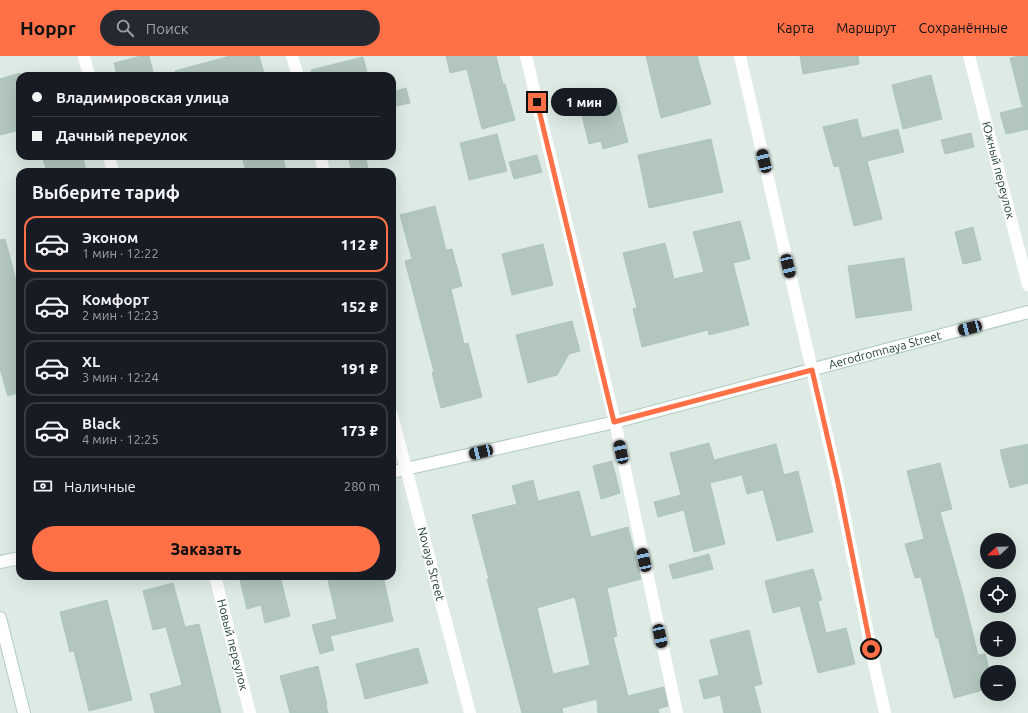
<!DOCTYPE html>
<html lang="ru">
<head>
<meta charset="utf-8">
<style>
  body { margin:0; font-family:Ubuntu,sans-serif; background:#242831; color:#f1f3f6; height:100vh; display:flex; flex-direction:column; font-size:15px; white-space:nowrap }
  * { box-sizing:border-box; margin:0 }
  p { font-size:13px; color:#9ea1a6 }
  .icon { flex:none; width:22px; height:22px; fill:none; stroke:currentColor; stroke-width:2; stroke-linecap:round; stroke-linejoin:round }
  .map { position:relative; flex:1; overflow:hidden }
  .side { position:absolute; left:16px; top:112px; width:380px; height:412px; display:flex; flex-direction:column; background:#171b24; border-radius:12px; box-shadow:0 4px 16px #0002 }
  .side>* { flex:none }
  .hud { position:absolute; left:16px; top:16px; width:380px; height:88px; border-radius:12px; box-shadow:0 4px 16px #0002; display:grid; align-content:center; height:88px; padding:0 16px; background:#171b24 }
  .needle { width:26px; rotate:248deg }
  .buttons { position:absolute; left:980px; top:477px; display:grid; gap:8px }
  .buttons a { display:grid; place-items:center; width:36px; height:36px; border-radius:50%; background:#171b24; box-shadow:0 4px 16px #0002; font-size:20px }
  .end { position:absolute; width:18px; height:18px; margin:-9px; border:5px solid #ff7047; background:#111; box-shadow:0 0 0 2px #111 }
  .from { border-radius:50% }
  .bubble { position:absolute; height:28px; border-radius:14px; background:#171b24; box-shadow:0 4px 16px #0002; font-size:13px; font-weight:800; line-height:28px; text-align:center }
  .car { position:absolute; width:12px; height:24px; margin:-12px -6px; border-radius:5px; box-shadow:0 0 3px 1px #0007; background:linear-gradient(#222 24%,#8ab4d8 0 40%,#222 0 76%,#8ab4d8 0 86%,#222 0) }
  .hud b { display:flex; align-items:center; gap:14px; height:38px; font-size:15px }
  .hud b+b { border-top:1px solid #363941 }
  .hud i { width:10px; height:10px; background:#f1f3f6 }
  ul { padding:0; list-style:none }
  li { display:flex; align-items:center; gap:12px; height:56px; margin:0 8px 6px; padding:0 8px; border:2px solid #363941; border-radius:12px }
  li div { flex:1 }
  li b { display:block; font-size:15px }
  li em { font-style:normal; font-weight:800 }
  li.on { border-color:#ff7047 }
  li>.icon { width:36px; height:36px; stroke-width:1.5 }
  h2 { padding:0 16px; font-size:18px; line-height:48px }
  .pay { display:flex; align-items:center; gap:10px; height:44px; padding:0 16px; font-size:15px }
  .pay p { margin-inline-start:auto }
  .primary-button { display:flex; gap:8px; margin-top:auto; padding:8px 16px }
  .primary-button a { flex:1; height:46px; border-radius:24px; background:#ff7047; color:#111; font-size:16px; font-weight:800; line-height:46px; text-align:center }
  header { display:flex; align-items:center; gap:24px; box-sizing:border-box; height:56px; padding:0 20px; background:#ff7047; color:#111 }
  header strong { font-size:19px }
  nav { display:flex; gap:22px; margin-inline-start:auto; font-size:14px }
  .search { width:280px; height:36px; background:#242831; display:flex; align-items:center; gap:10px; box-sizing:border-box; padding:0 14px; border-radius:22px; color:#9ea1a6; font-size:15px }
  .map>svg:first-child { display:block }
  .building { fill:#b2c6bd; stroke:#afc5bb; fill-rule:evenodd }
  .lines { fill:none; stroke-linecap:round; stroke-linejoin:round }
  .secondary-casing { stroke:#afccc0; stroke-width:14 }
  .street { stroke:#fff; stroke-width:12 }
  .secondary { stroke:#fff; stroke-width:12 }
  .route { stroke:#ff7047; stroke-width:5 }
  .labels { text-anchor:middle; stroke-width:3.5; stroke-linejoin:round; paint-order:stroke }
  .street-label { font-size:12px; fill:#1d3c33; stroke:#edf7f2 }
</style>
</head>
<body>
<header>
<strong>Hoppr</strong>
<div class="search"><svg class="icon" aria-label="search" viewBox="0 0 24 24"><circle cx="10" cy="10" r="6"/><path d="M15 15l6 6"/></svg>Поиск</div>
<nav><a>Карта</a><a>Маршрут</a><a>Сохранённые</a></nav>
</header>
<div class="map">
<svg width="1028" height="657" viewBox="0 0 1028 657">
  <rect width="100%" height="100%" fill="#ddebe4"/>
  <!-- building -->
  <g class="building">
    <polygon points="141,0 149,0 154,20 117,20 114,7"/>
    <polygon points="230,0 259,0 265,20 176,20 175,15"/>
    <polygon points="446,0 496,0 503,28 505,28 515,64 482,73 467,13 450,17"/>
    <polygon points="646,0 697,0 711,48 661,62"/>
    <polygon points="800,0 858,0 859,8 803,18"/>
    <polygon points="1019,0 1028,0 1028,73 1006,78 1000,57 1027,50 1022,50 1010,2"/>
    <polygon points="363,1 368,20 312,20 311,14"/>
    <polygon points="20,17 20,74 0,79 0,23"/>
    <polygon points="931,19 942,63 903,73 892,29"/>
    <polygon points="406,32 410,47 392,51 392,36"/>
    <polygon points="617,43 628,86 603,93 601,85 589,88 580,52"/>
    <polygon points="857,63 862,82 898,73 904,96 867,105 882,163 854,170 839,110 834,111 823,71"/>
    <polygon points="971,77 974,91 945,98 941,84"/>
    <polygon points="497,78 507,115 469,124 460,87"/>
    <polygon points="711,83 723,136 649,152 638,99"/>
    <polygon points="537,99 542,116 514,123 509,106"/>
    <polygon points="42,100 82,100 87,116 47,116"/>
    <polygon points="242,100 282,100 287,116 246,116"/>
    <polygon points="348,100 365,100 369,116 352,116"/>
    <polygon points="435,150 446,194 452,193 462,230 451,233 464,288 468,287 482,341 441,352 432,317 434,316 405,205 412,203 400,159"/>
    <polygon points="740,165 750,203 733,207 749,269 709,279 708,274 642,291 633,253 637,252 623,197 665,187 674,223 704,216 693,176"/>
    <polygon points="973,171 981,204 963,208 955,176"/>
    <polygon points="5,183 20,239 20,336 8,340 0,313 0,184"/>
    <polygon points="543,188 553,229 512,239 502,198"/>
    <polygon points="904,202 912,254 856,262 848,210"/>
    <polygon points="572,265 580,295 569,298 557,319 528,327 516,279"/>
    <polygon points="709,387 714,404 776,388 784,419 798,415 813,476 777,485 763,434 747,438 742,419 710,427 725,488 694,496 684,454 658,461 654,446 681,439 670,397"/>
    <polygon points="1028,388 1028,427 1010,432 1000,394"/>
    <polygon points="612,405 620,437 601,443 593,410"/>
    <polygon points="940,407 952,453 940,456 963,538 978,599 985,598 990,616 987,616 987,633 954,642 938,581 936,582 921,521 915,522 905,488 924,483 907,415"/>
    <path d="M533,424L538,445L579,435L591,481L628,471L641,523L607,532L617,580L613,581L628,640L664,631L668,650L658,653L659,657H598L597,643L562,652L563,657H522L487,523H489L472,459L517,448L512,430ZM575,541L590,609L553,618L537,552Z"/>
    <polygon points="709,498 713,513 673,523 669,509"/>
    <polygon points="813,513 822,544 818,545 826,577 846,572 855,608 818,617 800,550 773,557 765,525"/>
    <polygon points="239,520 280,520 290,560 265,567 261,549 247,553"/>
    <polygon points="327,520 383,520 393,565 330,580 334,594 320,598 312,569 337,563"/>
    <polygon points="173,527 185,571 199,568 221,657 155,657 150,638 182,629 166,571 153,574 143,535"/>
    <polygon points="107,544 132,644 89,655 74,595 70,596 60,556"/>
    <polygon points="749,574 762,628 754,630 761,657 724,657 720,639 704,643 699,624 719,619 710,584"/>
    <polygon points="418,592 428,627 365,643 356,608"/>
    <polygon points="318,610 327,649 326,649 328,657 290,657 280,620"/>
  </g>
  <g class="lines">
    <!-- secondary casing -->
    <g class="secondary-casing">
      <g id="secondary">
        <path id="s4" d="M392,416L615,366L1028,256"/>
        <polyline points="0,506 20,502"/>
        <polyline points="0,562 24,657"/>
      </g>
    </g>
    <!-- street -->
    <g class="street">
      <polyline points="84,0 89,20"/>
      <polyline points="292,0 298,20"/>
      <polyline points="526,0 615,366 677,657"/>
      <polyline points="740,0 838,427 874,608 885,657"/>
      <path id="s1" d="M969,0L1028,229"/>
      <polyline points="109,100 113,116"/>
      <polyline points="320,100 324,116"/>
      <path id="s2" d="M392,359L470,657"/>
      <path id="s3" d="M215,520L250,657"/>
    </g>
    <!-- secondary -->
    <use href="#secondary" class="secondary"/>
  </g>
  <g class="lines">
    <!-- route -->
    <polyline class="route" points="537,46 614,366 812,314 838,427 871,593"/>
  </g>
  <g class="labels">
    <!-- street labels -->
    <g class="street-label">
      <text dy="4" stroke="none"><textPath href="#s1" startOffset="118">Южный переулок</textPath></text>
      <text dy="4" stroke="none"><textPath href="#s4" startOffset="508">Aerodromnaya Street</textPath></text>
      <text dy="4" stroke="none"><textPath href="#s2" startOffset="154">Novaya Street</textPath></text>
      <text dy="4" stroke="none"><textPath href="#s3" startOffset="71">Новый переулок</textPath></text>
    </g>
  </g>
</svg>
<div class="buttons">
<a><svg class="needle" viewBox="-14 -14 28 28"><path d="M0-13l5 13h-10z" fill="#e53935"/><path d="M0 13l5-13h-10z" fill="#9ea1a6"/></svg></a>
<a><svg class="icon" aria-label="locate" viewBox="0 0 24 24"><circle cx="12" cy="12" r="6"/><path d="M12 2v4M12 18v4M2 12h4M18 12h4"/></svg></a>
<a>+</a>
<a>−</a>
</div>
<i class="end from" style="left:871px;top:593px"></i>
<i class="end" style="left:537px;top:46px"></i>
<div class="bubble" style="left:551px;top:32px;width:66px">1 мин</div>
<i class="car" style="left:764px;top:105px;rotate:347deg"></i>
<i class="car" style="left:788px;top:210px;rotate:167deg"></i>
<i class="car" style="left:970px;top:272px;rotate:255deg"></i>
<i class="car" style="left:481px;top:396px;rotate:257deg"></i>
<i class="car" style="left:621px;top:396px;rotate:348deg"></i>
<i class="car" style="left:644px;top:504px;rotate:348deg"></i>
<i class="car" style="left:660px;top:580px;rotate:168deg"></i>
<div class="hud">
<b><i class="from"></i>Владимировская улица</b>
<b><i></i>Дачный переулок</b>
</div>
<section class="side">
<h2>Выберите тариф</h2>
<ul>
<li class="on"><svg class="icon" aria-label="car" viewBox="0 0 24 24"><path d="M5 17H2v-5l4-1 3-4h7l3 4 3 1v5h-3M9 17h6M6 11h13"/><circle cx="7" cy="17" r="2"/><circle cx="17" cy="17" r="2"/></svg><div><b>Эконом</b><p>1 мин · 12:22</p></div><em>112 ₽</em></li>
<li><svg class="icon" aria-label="car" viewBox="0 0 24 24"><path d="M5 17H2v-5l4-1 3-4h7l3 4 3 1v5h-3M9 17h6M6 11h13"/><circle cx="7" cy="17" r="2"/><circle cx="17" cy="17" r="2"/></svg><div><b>Комфорт</b><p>2 мин · 12:23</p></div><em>152 ₽</em></li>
<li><svg class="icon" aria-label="car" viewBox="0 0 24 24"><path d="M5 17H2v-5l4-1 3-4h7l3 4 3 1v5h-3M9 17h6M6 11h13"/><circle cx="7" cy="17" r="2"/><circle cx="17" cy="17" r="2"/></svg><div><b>XL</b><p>3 мин · 12:24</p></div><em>191 ₽</em></li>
<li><svg class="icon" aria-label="car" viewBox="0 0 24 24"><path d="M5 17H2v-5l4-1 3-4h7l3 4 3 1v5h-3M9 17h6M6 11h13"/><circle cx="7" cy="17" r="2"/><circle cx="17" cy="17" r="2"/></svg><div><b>Black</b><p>4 мин · 12:25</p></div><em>173 ₽</em></li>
</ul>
<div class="pay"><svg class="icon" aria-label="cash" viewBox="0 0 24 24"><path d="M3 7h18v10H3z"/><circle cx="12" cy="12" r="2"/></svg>Наличные<p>280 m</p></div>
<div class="primary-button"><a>Заказать</a></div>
</section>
</div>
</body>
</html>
